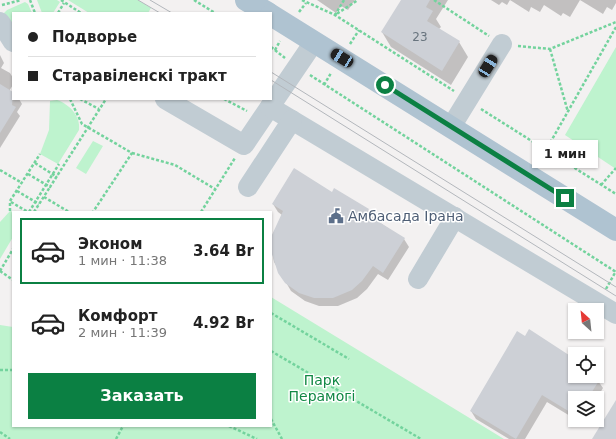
<!DOCTYPE html>
<html lang="ru">
<head>
<meta charset="utf-8">
<style>
  body { margin:0; font-family:"DejaVu Sans",sans-serif; background:#f2f2f2; color:#222; height:100vh; display:flex; flex-direction:column; font-size:15px; white-space:nowrap }
  * { box-sizing:border-box; margin:0 }
  p { font-size:13px; color:#767676 }
  .icon { flex:none; width:22px; height:22px; fill:none; stroke:currentColor; stroke-width:2; stroke-linecap:round; stroke-linejoin:round }
  .map { position:relative; flex:1; overflow:hidden }
  .panel { position:absolute; left:12px; top:211px; width:260px; height:216px; display:flex; flex-direction:column; background:#fff; border-radius:0px; box-shadow:0 1px 3px #0004 }
  .panel>* { flex:none }
  .banner { position:absolute; left:12px; top:12px; width:260px; height:88px; border-radius:0px; box-shadow:0 1px 3px #0004; display:grid; align-content:center; height:88px; padding:0 16px; background:#fff }
  .needle { width:26px; rotate:333deg }
  .buttons { position:absolute; left:568px; top:303px; display:grid; gap:8px }
  .buttons a { display:grid; place-items:center; width:36px; height:36px; border-radius:0px; background:#fff; box-shadow:0 1px 3px #0004; font-size:20px }
  .end { position:absolute; width:18px; height:18px; margin:-9px; border:5px solid #0b8043; background:#fff; box-shadow:0 0 0 2px #fff }
  .from { border-radius:50% }
  .bubble { position:absolute; height:28px; border-radius:0px; background:#fff; box-shadow:0 1px 3px #0004; font-size:13px; font-weight:700; line-height:28px; text-align:center }
  .car { position:absolute; width:12px; height:24px; margin:-12px -6px; border-radius:5px; box-shadow:0 0 3px 1px #0007; background:linear-gradient(#222 24%,#8ab4d8 0 40%,#222 0 76%,#8ab4d8 0 86%,#222 0) }
  .banner b { display:flex; align-items:center; gap:14px; height:38px; font-size:15px }
  .banner b+b { border-top:1px solid #e0e0e0 }
  .banner i { width:10px; height:10px; background:#222 }
  ul { padding:7px 0 0; list-style:none }
  li { display:flex; align-items:center; gap:12px; height:66px; margin:0 8px 6px; padding:0 8px; border:2px solid transparent; border-radius:0px }
  li div { flex:1 }
  li b { display:block; font-size:15px }
  li em { font-style:normal; font-weight:700 }
  li.selected { border-color:#0b8043 }
  li>.icon { width:36px; height:36px; stroke-width:1.5 }
  .primary-button { display:flex; gap:8px; margin-top:auto; padding:8px 16px }
  .primary-button a { flex:1; height:46px; border-radius:0px; background:#0b8043; color:#fff; font-size:16px; font-weight:700; line-height:46px; text-align:center }
  .map>svg:first-child { display:block }
  .green { fill:#bef3ce }
  .shadow { fill:#0003 }
  .building { fill:#cdd0d6 }
  .lines { fill:none; stroke-linecap:round; stroke-linejoin:round }
  .path { stroke:#73d39d; stroke-width:2.5; stroke-dasharray:3 2; stroke-linecap:butt }
  .minor { stroke:#c1ccd3; stroke-width:20 }
  .major { stroke:#afc3d1; stroke-width:22 }
  .tram { stroke:#b3b7bc; stroke-width:1 }
  .route { stroke:#0b8043; stroke-width:5 }
  .labels { text-anchor:middle; stroke-width:3; stroke-linejoin:round; paint-order:stroke }
  .number-label { font-size:12px; fill:#68747e }
  .service-label { font-size:14px; fill:#4e5e75; stroke:#fff; text-anchor:start }
  .park-label { font-size:14px; fill:#184; stroke:#fff }
</style>
</head>
<body>
<div class="map">
<svg width="616" height="439" viewBox="0 0 616 439">
  <rect width="100%" height="100%" fill="#f3f1f1"/>
  <!-- green -->
  <g class="green">
    <polygon points="37,0 57,0 60,2 53,13 42,13"/>
    <polygon points="68,0 138,0 151,8 148,13 89,13"/>
    <polygon points="25,2 28,4 32,13 13,13 13,32 1,16 7,10"/>
    <polygon points="616,47 616,169 565,135"/>
    <path d="M57,100C69,104 81,116 79,130L58,164L40,154L49,130L50,101Z"/>
    <polygon points="93,141 103,146 86,174 76,168"/>
    <polygon points="10,211 13,212 13,237 0,259 0,222"/>
    <polygon points="271,297 504,439 0,439 0,325 13,327 13,426 271,426"/>
  </g>
  <!-- shadow -->
  <g class="shadow">
    <polygon points="317,0 355,0 348,10 341,6 336,13"/>
    <polygon points="402,0 448,0 436,19 441,27 439,29 459,42 468,57 451,85 391,47 382,32"/>
    <polygon points="491,0 616,0 616,3 612,10 607,7 603,14 580,0 570,17 563,13 561,16 544,5 540,12 531,7 529,12 510,0 507,5 502,2 499,5"/>
    <polygon points="0,55 4,63 1,68 10,73 13,78 13,85 9,91 13,93 13,99 19,99 22,104 17,112 20,116 0,148"/>
    <polygon points="332,193 368,210 373,218 404,239 409,247 388,280 378,274 367,289 357,298 338,306 319,306 305,301 291,291 274,262 272,250 282,215 278,212 273,204"/>
    <polygon points="575,376 591,376 598,381 603,388 597,398 575,398 575,419 547,402 525,439 509,439 476,419 471,411"/>
  </g>
  <!-- building -->
  <g class="building">
    <polygon points="401,0 430,0 426,7 433,11 427,21 460,41 442,71 381,32"/>
    <polygon points="0,84 13,92 12,105 16,107 0,133"/>
    <polygon points="294,168 332,192 334,188 369,209 366,214 405,238 383,273 373,266 362,281 352,290 333,298 314,298 299,293 285,283 278,273 271,251 271,237 283,211 272,204"/>
    <polygon points="529,329 575,359 575,376 602,376 588,398 575,398 575,405 570,412 542,395 516,439 470,411 517,331 525,336"/>
    <polygon points="616,400 616,439 592,439"/>
  </g>
  <g class="lines">
    <!-- path -->
    <g class="path">
      <polyline points="30,0 35,13"/>
      <polyline points="61,0 81,13"/>
      <polyline points="194,0 215,13"/>
      <polyline points="302,0 335,15 454,91"/>
      <polyline points="344,0 335,15 358,0"/>
      <polyline points="434,0 489,36"/>
      <polyline points="2,5 21,0"/>
      <polyline points="299,12 306,3"/>
      <polyline points="58,13 64,3"/>
      <polyline points="616,27 546,150 616,194"/>
      <polyline points="350,44 359,30"/>
      <polyline points="518,46 550,49 616,22"/>
      <polyline points="271,47 285,58"/>
      <polyline points="550,49 568,112"/>
      <polyline points="275,50 280,41"/>
      <polyline points="310,75 616,272"/>
      <polyline points="324,85 331,73"/>
      <polyline points="70,99 82,124 132,153 93,212"/>
      <polyline points="80,99 99,109"/>
      <polyline points="224,99 247,111"/>
      <polyline points="481,109 546,150"/>
      <polyline points="132,153 175,165 215,189"/>
      <polyline points="35,163 57,177"/>
      <polyline points="0,170 22,183"/>
      <polyline points="28,174 50,187 106,99"/>
      <polyline points="601,185 616,168"/>
      <polyline points="17,191 39,204"/>
      <polyline points="44,197 69,212"/>
      <polyline points="11,202 28,212"/>
      <polyline points="10,211 10,201 40,154"/>
      <polyline points="29,212 59,164"/>
      <polyline points="34,212 50,187"/>
      <polyline points="201,212 235,158"/>
      <polyline points="0,271 13,249"/>
      <polyline points="0,271 13,280"/>
      <polyline points="606,289 616,271"/>
      <polyline points="271,313 349,359"/>
      <polyline points="271,351 421,439"/>
      <polyline points="0,370 13,370"/>
      <polyline points="271,419 282,439"/>
      <polyline points="229,426 257,439"/>
      <polyline points="0,432 10,439"/>
      <polyline points="116,439 123,426"/>
    </g>
    <!-- minor -->
    <g class="minor">
      <polyline points="0,22 13,42"/>
      <polyline points="165,99 244,145 314,42"/>
      <polyline points="270,107 616,314"/>
      <polyline points="451,127 502,44"/>
      <polyline points="248,187 292,120"/>
      <polyline points="418,279 455,217"/>
    </g>
    <!-- major -->
    <g class="major">
      <polyline points="246,0 268,13"/>
      <polyline points="271,15 616,230"/>
    </g>
    <!-- tram -->
    <g class="tram">
      <polyline points="138,0 160,13"/>
      <polyline points="150,0 172,13"/>
      <polyline points="271,72 616,287"/>
      <polyline points="271,80 616,296"/>
    </g>
  </g>
  <g class="lines">
    <!-- route -->
    <polyline class="route" points="385,85 565,198"/>
  </g>
  <!-- icons -->
  <defs>
    <g id="civic-bare" transform="scale(1.2)"><path d="M-.6-6.5H3V-4.5H.6V-3L4-1V1h2V6H-6V1h2V-1L-.6-3ZM-1.2 2.5V6h2.4V2.5Z" fill="#5c6f8a" stroke="#fff" stroke-width="2.5" paint-order="stroke"/></g>
  </defs>
  <g fill-rule="evenodd">
    <use href="#civic-bare" x="336" y="216"/>
  </g>
  <g class="labels">
    <!-- number labels -->
    <g class="number-label">
      <text x="420" y="41">23</text>
    </g>
    <!-- service labels -->
    <g class="service-label">
      <text x="348" y="221">Амбасада Ірана</text>
    </g>
    <!-- park labels -->
    <g class="park-label">
      <text x="322" y="385">Парк<tspan x="322" dy="16">Перамогі</tspan></text>
    </g>
  </g>
</svg>
<div class="buttons">
<a><svg class="needle" viewBox="-14 -14 28 28"><path d="M0-13l5 13h-10z" fill="#e53935"/><path d="M0 13l5-13h-10z" fill="#767676"/></svg></a>
<a><svg class="icon" aria-label="locate" viewBox="0 0 24 24"><circle cx="12" cy="12" r="6"/><path d="M12 2v4M12 18v4M2 12h4M18 12h4"/></svg></a>
<a><svg class="icon" aria-label="layers" viewBox="0 0 24 24"><path d="M12 4l9 5-9 5-9-5zM3 14l9 5 9-5"/></svg></a>
</div>
<i class="end from" style="left:385px;top:85px"></i>
<i class="end" style="left:565px;top:198px"></i>
<div class="bubble" style="left:532px;top:140px;width:66px">1 мин</div>
<i class="car" style="left:342px;top:58px;rotate:301deg"></i>
<i class="car" style="left:488px;top:66px;rotate:32deg"></i>
<div class="banner">
<b><i class="from"></i>Подворье</b>
<b><i></i>Старавіленскі тракт</b>
</div>
<section class="panel">
<ul>
<li class="selected"><svg class="icon" aria-label="car" viewBox="0 0 24 24"><path d="M5 17H2v-5l4-1 3-4h7l3 4 3 1v5h-3M9 17h6M6 11h13"/><circle cx="7" cy="17" r="2"/><circle cx="17" cy="17" r="2"/></svg><div><b>Эконом</b><p>1 мин · 11:38</p></div><em>3.64 Br</em></li>
<li><svg class="icon" aria-label="car" viewBox="0 0 24 24"><path d="M5 17H2v-5l4-1 3-4h7l3 4 3 1v5h-3M9 17h6M6 11h13"/><circle cx="7" cy="17" r="2"/><circle cx="17" cy="17" r="2"/></svg><div><b>Комфорт</b><p>2 мин · 11:39</p></div><em>4.92 Br</em></li>
</ul>
<div class="primary-button"><a>Заказать</a></div>
</section>
</div>
</body>
</html>
